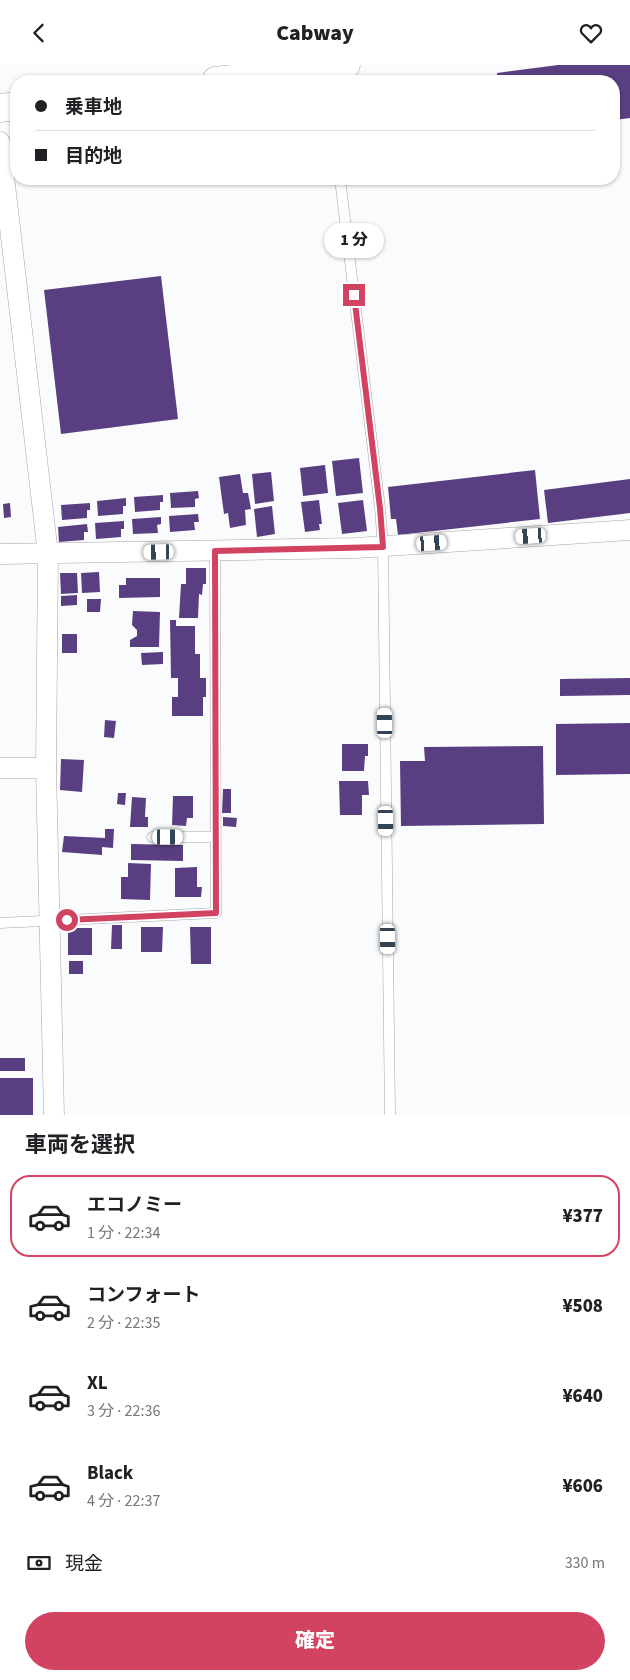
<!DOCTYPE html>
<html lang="ja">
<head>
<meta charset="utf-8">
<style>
  body { margin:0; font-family:"Source Sans 3","Noto Sans JP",sans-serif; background:#f6f6f6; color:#202124; height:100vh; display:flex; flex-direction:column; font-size:19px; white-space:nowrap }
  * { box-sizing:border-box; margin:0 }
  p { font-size:16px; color:#757577 }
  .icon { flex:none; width:28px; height:28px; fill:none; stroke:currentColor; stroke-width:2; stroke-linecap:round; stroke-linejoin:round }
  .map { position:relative; height:1050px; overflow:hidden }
  .sheet { display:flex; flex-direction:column; background:#fff; flex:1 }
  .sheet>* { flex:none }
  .top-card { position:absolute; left:10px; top:10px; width:610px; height:110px; border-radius:20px; box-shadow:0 1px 4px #0004; display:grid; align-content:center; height:110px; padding:0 25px; background:#fff }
  .end { position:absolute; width:22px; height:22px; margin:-11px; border:6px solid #d24362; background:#fff; box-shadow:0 0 0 2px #fff }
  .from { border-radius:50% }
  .bubble { position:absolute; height:35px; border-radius:18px; background:#fff; box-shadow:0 1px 4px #0004; font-size:16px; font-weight:800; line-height:35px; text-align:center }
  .car { position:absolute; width:15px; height:30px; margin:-15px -8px; border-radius:6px; box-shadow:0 0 4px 1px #0007; background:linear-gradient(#fff 24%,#345 0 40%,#fff 0 76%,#345 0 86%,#fff 0) }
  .top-card b { display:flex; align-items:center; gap:18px; height:48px; font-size:19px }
  .top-card b+b { border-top:1px solid #e0e0e0 }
  .top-card i { width:12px; height:12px; background:#202124 }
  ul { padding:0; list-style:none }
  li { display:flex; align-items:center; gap:15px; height:82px; margin:0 10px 8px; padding:0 15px; border:2px solid transparent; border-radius:20px }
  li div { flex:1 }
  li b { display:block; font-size:19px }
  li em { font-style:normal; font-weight:800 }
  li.on { border-color:#d24362 }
  li>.icon { width:45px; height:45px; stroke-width:1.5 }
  h2 { padding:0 25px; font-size:22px; line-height:60px }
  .pay { display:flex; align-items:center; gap:12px; height:55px; padding:0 25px; font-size:19px }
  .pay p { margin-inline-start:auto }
  .action { display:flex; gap:10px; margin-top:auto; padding:10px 25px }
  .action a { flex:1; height:58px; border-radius:30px; background:#d24362; color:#fff; font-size:20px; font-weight:800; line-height:58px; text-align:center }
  header { display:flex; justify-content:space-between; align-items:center; height:65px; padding:0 25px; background:#fff; font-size:22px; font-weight:800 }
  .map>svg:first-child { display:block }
  .building { fill:#593f81 }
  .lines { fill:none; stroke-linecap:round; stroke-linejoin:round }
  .lane-casing { stroke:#a5a5a7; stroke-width:11 }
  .street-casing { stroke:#a5a5a7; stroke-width:21 }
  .secondary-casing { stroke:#a5a5a7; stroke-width:29 }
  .lane { stroke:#fff; stroke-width:10 }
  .street { stroke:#fff; stroke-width:20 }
  .secondary { stroke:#fff; stroke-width:28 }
  .route { stroke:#d24362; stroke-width:6 }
</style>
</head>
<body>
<header><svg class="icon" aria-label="back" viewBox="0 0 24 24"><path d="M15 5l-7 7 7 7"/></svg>Cabway<svg class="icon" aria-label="heart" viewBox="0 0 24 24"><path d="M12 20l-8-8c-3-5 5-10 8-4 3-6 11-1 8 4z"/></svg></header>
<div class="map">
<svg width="630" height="1050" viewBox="0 0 630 1050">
  <rect width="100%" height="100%" fill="#fafbfd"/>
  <!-- building -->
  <g class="building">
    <polygon points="558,0 630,0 630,53 614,55 614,16 498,16 497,8"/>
    <polygon points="161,211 178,354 61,369 44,225"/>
    <polygon points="359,393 363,428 336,431 332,396"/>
    <polygon points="325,400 328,428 303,431 300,403"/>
    <polygon points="535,405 540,454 398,470 396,454 391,454 388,422"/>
    <polygon points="271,407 274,436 255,439 252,409"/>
    <polygon points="240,409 243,428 248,428 251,444 245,445 246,460 230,463 228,448 224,449 219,412"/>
    <polygon points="630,414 630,448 548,458 544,425"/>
    <polygon points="198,426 199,433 195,434 195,442 171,443 170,428"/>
    <polygon points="163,430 163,437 160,437 160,445 135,447 134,432"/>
    <polygon points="126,433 126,441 123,441 123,449 98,451 97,436"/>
    <polygon points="319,435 322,459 319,459 320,465 305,467 301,437"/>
    <polygon points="363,435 367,466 342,469 338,438"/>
    <polygon points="10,438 11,452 4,453 3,439"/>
    <polygon points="90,438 90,445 87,445 87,453 62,455 61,440"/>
    <polygon points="272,441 275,469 257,472 254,444"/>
    <polygon points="198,449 199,457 194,457 195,465 170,467 169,451"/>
    <polygon points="161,452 161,459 157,460 158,468 133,469 132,454"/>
    <polygon points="124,456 124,464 121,464 121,472 96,474 95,458"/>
    <polygon points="87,459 88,467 84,467 84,475 59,477 58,462"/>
    <polygon points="186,503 206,503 206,519 203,519 202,530 199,529 198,553 179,553 181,519 186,519"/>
    <polygon points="99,507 100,527 82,528 81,508"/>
    <polygon points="60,508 77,508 78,528 61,529"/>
    <polygon points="126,513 160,513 160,532 119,533 119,520 126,520"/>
    <polygon points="77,530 77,540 61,541 61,531"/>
    <polygon points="87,534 101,534 100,547 87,547"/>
    <polygon points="133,546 160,547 159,582 130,582 130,575 137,571 137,565 132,560"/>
    <polygon points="170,555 176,555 176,561 195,561 195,589 200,589 200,613 206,613 206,632 203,632 203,651 172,651 172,632 178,632 178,613 171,613"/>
    <rect x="62" y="569" width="15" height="19"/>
    <polygon points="163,587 163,599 142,600 141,588"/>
    <polygon points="630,613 630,630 560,631 560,614"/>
    <polygon points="105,655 116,656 114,673 104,672"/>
    <polygon points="630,658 630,709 556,710 556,659"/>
    <polygon points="342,679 368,679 368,691 365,691 364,706 342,706"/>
    <polygon points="543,681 544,759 401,761 400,696 425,696 424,682"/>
    <polygon points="61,694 84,695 82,727 60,725"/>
    <polygon points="339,716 368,716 369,730 362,730 362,750 340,750"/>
    <polygon points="223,724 231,724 231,748 222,748"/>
    <polygon points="118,728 126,728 125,740 117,739"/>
    <polygon points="173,731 193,731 193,753 187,753 186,761 172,760"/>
    <polygon points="132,732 146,733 145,752 148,752 148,762 130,762"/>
    <polygon points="223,752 237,753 236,762 223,761"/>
    <polygon points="105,764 114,764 113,783 102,782 102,790 62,787 64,771 105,773"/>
    <polygon points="131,779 183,780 183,796 131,795"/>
    <polygon points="128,798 151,799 150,835 121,834 121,812 128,812"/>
    <polygon points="197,802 197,822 202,822 201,832 175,832 175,803"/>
    <polygon points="112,860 122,860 122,884 111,884"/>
    <polygon points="141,862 163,862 162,887 141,887"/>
    <polygon points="190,862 211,862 211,899 191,899"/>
    <rect x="68" y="863" width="24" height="27"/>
    <rect x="69" y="896" width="14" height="13"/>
    <rect x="0" y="993" width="25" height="13"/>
    <rect x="0" y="1013" width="33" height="37"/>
  </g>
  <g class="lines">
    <!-- lane casing -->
    <g class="lane-casing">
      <g id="lane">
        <polyline points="340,114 380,443 383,482 390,1050"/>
        <polyline points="152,772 215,772"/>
        <polyline points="0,858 216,848 215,486"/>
      </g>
    </g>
    <!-- street casing -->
    <g class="street-casing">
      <g id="street">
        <polyline points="0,77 48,489 46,703 54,1050"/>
        <polyline points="0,489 356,483 630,465"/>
        <polyline points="0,703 46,703"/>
      </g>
    </g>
    <!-- secondary casing -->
    <g class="secondary-casing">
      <g id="secondary">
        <polyline points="216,16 346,0"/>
        <polyline points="0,43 16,41"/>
      </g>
    </g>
    <!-- lane -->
    <use href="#lane" class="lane"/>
    <!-- street -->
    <use href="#street" class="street"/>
    <!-- secondary -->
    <use href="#secondary" class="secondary"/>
  </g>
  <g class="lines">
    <!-- route -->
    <polyline class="route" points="67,855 216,848 215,486 383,482 380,443 354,230"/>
  </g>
</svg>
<i class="end from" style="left:67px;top:855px"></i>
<i class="end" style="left:354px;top:230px"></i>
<div class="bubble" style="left:324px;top:158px;width:60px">1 分</div>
<i class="car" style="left:531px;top:471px;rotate:266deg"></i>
<i class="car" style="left:432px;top:478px;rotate:86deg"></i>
<i class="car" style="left:159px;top:487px;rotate:269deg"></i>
<i class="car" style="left:385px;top:658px;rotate:359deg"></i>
<i class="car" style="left:386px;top:756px;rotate:179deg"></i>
<i class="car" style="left:168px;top:772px;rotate:90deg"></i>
<i class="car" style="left:388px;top:874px;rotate:179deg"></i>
<div class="top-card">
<b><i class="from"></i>乗車地</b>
<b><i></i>目的地</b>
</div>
</div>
<section class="sheet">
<h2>車両を選択</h2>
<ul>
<li class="on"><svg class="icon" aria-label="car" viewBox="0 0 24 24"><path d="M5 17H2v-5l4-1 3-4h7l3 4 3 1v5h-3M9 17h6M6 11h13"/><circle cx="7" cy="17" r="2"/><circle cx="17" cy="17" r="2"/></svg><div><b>エコノミー</b><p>1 分 · 22:34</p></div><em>¥377</em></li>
<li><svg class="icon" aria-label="car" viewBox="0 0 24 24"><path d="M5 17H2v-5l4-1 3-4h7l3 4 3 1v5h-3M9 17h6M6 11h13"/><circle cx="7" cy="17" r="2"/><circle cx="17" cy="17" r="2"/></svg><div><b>コンフォート</b><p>2 分 · 22:35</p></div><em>¥508</em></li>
<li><svg class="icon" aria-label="car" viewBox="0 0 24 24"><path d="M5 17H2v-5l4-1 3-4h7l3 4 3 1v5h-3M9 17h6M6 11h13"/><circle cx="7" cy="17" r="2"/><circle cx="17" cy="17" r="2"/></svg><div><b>XL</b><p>3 分 · 22:36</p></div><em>¥640</em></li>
<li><svg class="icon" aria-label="car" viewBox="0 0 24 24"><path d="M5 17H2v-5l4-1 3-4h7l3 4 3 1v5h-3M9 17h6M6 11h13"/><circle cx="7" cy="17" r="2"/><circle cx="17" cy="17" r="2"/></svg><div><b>Black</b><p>4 分 · 22:37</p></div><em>¥606</em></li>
</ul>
<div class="pay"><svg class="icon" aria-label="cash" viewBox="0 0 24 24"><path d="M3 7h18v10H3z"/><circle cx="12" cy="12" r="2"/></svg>現金<p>330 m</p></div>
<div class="action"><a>確定</a></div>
</section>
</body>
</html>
